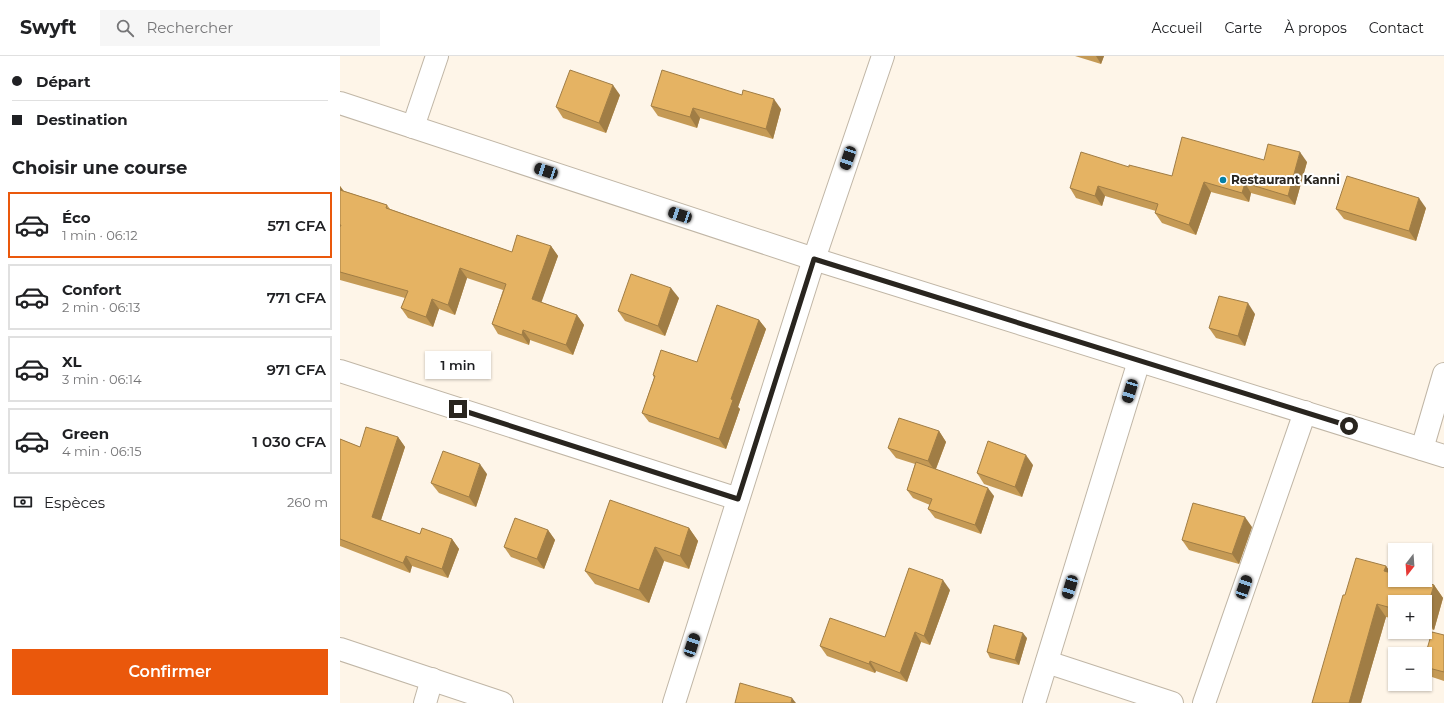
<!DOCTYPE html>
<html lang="fr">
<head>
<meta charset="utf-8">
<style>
  body { margin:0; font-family:Montserrat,sans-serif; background:#f6f6f6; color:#202124; height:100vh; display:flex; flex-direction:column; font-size:15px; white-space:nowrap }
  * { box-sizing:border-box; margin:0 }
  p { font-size:13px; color:#757577 }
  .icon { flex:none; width:22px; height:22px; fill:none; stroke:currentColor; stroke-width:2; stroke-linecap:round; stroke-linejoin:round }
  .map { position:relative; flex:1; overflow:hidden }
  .side { display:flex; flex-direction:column; background:#fff; width:340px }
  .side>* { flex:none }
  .banner { display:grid; align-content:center; height:88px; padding:0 12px; background:#fff }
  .needle { width:26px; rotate:197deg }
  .controls { position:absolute; left:1048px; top:487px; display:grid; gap:8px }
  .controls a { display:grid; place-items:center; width:44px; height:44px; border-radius:0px; background:#fff; box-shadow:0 1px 3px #0004; font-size:20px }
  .end { position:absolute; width:18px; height:18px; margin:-9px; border:5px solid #29251f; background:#fff; box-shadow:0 0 0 2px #fff }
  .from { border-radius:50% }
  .bubble { position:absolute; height:28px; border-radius:0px; background:#fff; box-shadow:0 1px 3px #0004; font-size:13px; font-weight:600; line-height:28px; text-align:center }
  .car { position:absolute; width:12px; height:24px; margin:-12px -6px; border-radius:5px; box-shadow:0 0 3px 1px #0007; background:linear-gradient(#222 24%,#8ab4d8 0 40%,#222 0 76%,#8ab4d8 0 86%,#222 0) }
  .banner b { display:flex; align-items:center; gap:14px; height:38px; font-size:15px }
  .banner b+b { border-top:1px solid #e0e0e0 }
  .banner i { width:10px; height:10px; background:#202124 }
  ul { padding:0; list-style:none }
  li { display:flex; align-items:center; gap:12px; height:66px; margin:0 8px 6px; padding:0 4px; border:2px solid #e0e0e0; border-radius:0px }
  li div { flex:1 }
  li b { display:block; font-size:15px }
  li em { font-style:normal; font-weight:600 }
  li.current { border-color:#ea580c }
  li>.icon { width:36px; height:36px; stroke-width:1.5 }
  h2 { padding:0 12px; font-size:18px; line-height:48px }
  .pay { display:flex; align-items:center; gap:10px; height:44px; padding:0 12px; font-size:15px }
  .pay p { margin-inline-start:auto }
  .action { display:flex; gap:8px; margin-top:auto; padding:8px 12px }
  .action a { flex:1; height:46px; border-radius:0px; background:#ea580c; color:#fff; font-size:16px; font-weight:600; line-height:46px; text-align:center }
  header { display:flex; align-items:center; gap:24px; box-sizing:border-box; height:56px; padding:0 20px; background:#fff; border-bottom:1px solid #e0e0e0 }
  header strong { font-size:19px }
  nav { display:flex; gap:22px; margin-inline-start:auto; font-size:14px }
  .search { width:280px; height:36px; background:#f6f6f6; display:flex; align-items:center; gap:10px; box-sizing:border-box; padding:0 14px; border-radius:0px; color:#757577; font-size:15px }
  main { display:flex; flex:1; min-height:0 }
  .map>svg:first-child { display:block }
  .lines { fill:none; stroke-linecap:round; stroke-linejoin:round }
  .minor-casing { stroke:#c0b6a6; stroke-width:24 }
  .minor { stroke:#fff; stroke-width:22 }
  .wall { fill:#c59a55 }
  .shaded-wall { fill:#a07d45 }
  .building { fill:#e5b363; stroke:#a07d45 }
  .route { stroke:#29251f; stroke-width:5 }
  .poi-dot { fill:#0580a6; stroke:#fff; stroke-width:1.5 }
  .labels { text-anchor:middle; stroke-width:4; stroke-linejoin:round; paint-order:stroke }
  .poi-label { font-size:12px; font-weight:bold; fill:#29251f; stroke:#fff; text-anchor:start }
</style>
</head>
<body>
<header>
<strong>Swyft</strong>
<div class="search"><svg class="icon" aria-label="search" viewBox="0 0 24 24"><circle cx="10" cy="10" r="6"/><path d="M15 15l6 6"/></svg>Rechercher</div>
<nav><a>Accueil</a><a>Carte</a><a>À propos</a><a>Contact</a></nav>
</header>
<main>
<section class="side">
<div class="banner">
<b><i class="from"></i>Départ</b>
<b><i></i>Destination</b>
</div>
<h2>Choisir une course</h2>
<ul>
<li class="current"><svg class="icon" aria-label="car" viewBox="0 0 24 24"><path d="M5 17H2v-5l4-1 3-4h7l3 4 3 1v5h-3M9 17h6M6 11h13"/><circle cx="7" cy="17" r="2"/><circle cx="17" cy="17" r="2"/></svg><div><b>Éco</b><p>1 min · 06:12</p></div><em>571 CFA</em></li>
<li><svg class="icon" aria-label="car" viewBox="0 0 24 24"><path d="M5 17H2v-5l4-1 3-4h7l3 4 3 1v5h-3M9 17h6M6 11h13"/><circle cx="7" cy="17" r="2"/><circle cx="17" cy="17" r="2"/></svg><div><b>Confort</b><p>2 min · 06:13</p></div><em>771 CFA</em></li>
<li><svg class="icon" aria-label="car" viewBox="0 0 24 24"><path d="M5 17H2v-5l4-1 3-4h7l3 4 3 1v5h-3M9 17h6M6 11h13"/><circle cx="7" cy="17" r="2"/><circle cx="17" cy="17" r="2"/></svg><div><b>XL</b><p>3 min · 06:14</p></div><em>971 CFA</em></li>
<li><svg class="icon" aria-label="car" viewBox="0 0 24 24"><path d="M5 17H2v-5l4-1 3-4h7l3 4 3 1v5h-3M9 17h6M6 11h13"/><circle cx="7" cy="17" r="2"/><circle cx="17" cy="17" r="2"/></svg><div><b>Green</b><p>4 min · 06:15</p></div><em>1 030 CFA</em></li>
</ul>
<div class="pay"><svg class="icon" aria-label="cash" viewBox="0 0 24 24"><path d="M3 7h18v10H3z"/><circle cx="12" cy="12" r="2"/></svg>Espèces<p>260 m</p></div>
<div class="action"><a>Confirmer</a></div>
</section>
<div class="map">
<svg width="1104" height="647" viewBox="0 0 1104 647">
  <rect width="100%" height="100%" fill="#fef5e8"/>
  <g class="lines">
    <!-- minor casing -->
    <g class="minor-casing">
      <g id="minor">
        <polyline points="0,47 474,203 1104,400"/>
        <polyline points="73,71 97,0"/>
        <polyline points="0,315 398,443"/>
        <polyline points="1082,393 1104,318"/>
        <polyline points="0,593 162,647"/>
        <polyline points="707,606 832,647"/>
        <polyline points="85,647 92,623"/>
        <polyline points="334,647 474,203 543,0"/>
        <polyline points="694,647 799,305"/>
        <polyline points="864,647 965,356"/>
      </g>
    </g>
    <!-- minor -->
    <use href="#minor" class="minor"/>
  </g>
  <!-- wall -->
  <g class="wall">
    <polygon points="735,0 764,0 761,8"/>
    <polygon points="280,39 266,77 223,62 216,51"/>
    <polygon points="311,50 441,53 433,83 360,62 357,72 318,60"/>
    <polygon points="924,104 967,106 955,149 911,137 909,146 871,136 856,179 822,167 815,157 816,155 765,140 762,150 736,142 730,132 789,111 832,120"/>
    <polygon points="0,130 4,135 47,149 50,153 172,196 211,190 218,200 201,246 237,259 244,269 233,299 190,284 189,289 158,278 152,268 163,234 127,222 115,259 99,253 93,271 68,262 61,252 65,242 0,224"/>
    <polygon points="1086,152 1076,185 1004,163 996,153"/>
    <polygon points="339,242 325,280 285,265 278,255"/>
    <polygon points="915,258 905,290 876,282 869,272"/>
    <polygon points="419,264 426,273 398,351 400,353 386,393 309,366 302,357 314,322 313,319 357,306"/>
    <polygon points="599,375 606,386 596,413 654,440 641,478 595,462 588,453 590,449 573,442 567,434 575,408 556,402 548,392"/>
    <polygon points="58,381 65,391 41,464 80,478 112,483 119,493 108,522 72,510 70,517 0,490 0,383 20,391"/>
    <polygon points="693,409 682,441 644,428 637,417"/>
    <polygon points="147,418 136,451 99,437 91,427"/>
    <polygon points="912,471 899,508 849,494 842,484"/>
    <polygon points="349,472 358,485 349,513 324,505 309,547 255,528 245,515"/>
    <polygon points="208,474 215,484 204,513 171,501 164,491"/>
    <polygon points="1046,510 1050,516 1094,529 1103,542 1094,574 1085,571 1085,546 1055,546 1055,563 1046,561 1021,647 972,647 1005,539"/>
    <polygon points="610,534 590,589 581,586 567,626 536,615 535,617 487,600 480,590 545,581"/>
    <polygon points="1104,579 1104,625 1089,620 1085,614 1085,600"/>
    <polygon points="687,582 679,609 650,602 647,596"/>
  </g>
  <!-- shaded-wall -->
  <g class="shaded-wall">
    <polygon points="756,0 764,0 761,8"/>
    <polygon points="273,29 280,39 266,77 259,67"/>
    <polygon points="434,43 441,53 433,83 426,73"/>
    <polygon points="353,52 360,62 357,72 350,61"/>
    <polygon points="960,96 967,106 955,149 948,140"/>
    <polygon points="864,126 871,136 856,179 849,169"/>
    <polygon points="905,127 911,137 909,146 902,137"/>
    <polygon points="0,130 4,136 0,139"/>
    <polygon points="758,130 765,140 762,150 755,140"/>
    <polygon points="1079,142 1086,152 1076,185 1069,175"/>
    <polygon points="211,190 218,200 199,253 192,243"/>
    <polygon points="120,212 127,222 115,259 108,249"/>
    <polygon points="331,232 339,242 325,280 318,270"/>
    <polygon points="92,243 99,253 93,271 86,261"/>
    <polygon points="908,247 915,258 905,290 898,280"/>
    <polygon points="237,259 244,269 233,299 226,289"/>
    <polygon points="419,264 426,273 398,351 400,353 386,393 379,383 391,343"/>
    <polygon points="183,274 190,284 189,289 182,279"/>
    <polygon points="599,375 606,386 595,415 588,405"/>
    <polygon points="58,381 65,391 39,470 32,461"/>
    <polygon points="686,399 693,409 682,441 675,431"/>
    <polygon points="140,408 147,418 136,451 129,441"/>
    <polygon points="648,432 654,440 641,478 635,469"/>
    <polygon points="905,461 912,471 899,508 892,498"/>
    <polygon points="349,472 358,485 349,513 340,500"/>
    <polygon points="208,474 215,484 204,513 197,503"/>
    <polygon points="112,483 119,493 108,522 102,513"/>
    <polygon points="315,491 324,505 309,547 299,534"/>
    <polygon points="66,500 72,510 70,517 63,507"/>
    <polygon points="1046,510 1055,523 1044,515"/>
    <polygon points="603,524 610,534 590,589 584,580"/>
    <polygon points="1094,529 1103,542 1094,574 1085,561 1085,559"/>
    <polygon points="1037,548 1046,561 1021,647 1009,647"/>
    <polygon points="575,576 581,586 567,626 560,617"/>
    <polygon points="683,577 687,582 679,609 675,604"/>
    <polygon points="530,605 536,615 535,617 529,608"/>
    <polygon points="452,642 456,647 451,647"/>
  </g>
  <!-- building -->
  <g class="building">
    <polygon points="230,14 273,29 259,67 216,51"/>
    <polygon points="322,14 402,39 403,34 434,43 426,73 353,52 350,61 311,50"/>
    <polygon points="842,81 924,104 928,88 960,96 948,140 905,127 902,137 864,126 849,169 815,157 818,148 758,130 755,140 730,132 741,96 789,111 789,109 832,120"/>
    <polygon points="1007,120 1079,142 1069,175 996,153"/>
    <polygon points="0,134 47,149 46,152 172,196 177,179 211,190 192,243 237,259 226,289 183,274 182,279 152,268 166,228 120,212 108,249 92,243 86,261 61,252 68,235 0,216 0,171 1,169 0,169"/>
    <polygon points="291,218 331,232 318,270 278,255"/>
    <polygon points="879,240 908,247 898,280 869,272"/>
    <polygon points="377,249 419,264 391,343 393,344 379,383 302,357 315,320 313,319 321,294 357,306"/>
    <polygon points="559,362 599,375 588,405 548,392"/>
    <polygon points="26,371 58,381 32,461 80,478 82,472 112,483 102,513 66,500 63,507 0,483 0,383 20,391"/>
    <polygon points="648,385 686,399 675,431 637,417"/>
    <polygon points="103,395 140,408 129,441 91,427"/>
    <polygon points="576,406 648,432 635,469 588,453 592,443 567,434"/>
    <polygon points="270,444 349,472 340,500 315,491 299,534 245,515"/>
    <polygon points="853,447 905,461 892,498 842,484"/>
    <polygon points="175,462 208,474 197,503 164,491"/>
    <polygon points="1016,502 1046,510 1044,515 1055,518 1055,524 1076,524 1094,529 1085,559 1085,546 1055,546 1055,553 1037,548 1009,647 972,647 1003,539 1005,539"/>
    <polygon points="569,512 603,524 584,580 575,576 560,617 530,605 529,608 480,590 490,562 545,581"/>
    <polygon points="654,569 683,577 675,604 647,596"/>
    <polygon points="1092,576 1104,579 1104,616 1085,611 1085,600"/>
    <polygon points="400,627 452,642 451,647 395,647"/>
  </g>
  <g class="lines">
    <!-- route -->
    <polyline class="route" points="118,353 398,443 474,203 1009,370"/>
  </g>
  <!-- markers -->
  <circle class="poi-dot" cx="883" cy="124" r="4"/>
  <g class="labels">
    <!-- poi labels -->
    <g class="poi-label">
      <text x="891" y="128">Restaurant Kanni</text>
    </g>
  </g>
</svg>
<div class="controls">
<a><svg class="needle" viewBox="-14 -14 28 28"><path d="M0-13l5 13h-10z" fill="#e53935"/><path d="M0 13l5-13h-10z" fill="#757577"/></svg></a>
<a>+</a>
<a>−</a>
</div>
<i class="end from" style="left:1009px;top:370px"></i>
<i class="end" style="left:118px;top:353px"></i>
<div class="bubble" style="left:85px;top:295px;width:66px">1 min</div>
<i class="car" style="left:508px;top:102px;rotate:199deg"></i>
<i class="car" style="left:206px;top:115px;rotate:288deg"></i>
<i class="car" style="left:340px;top:159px;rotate:288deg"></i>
<i class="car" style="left:790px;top:335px;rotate:197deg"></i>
<i class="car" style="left:730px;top:531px;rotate:197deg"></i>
<i class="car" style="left:904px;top:531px;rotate:19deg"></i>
<i class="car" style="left:352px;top:589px;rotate:18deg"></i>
</div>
</main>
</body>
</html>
